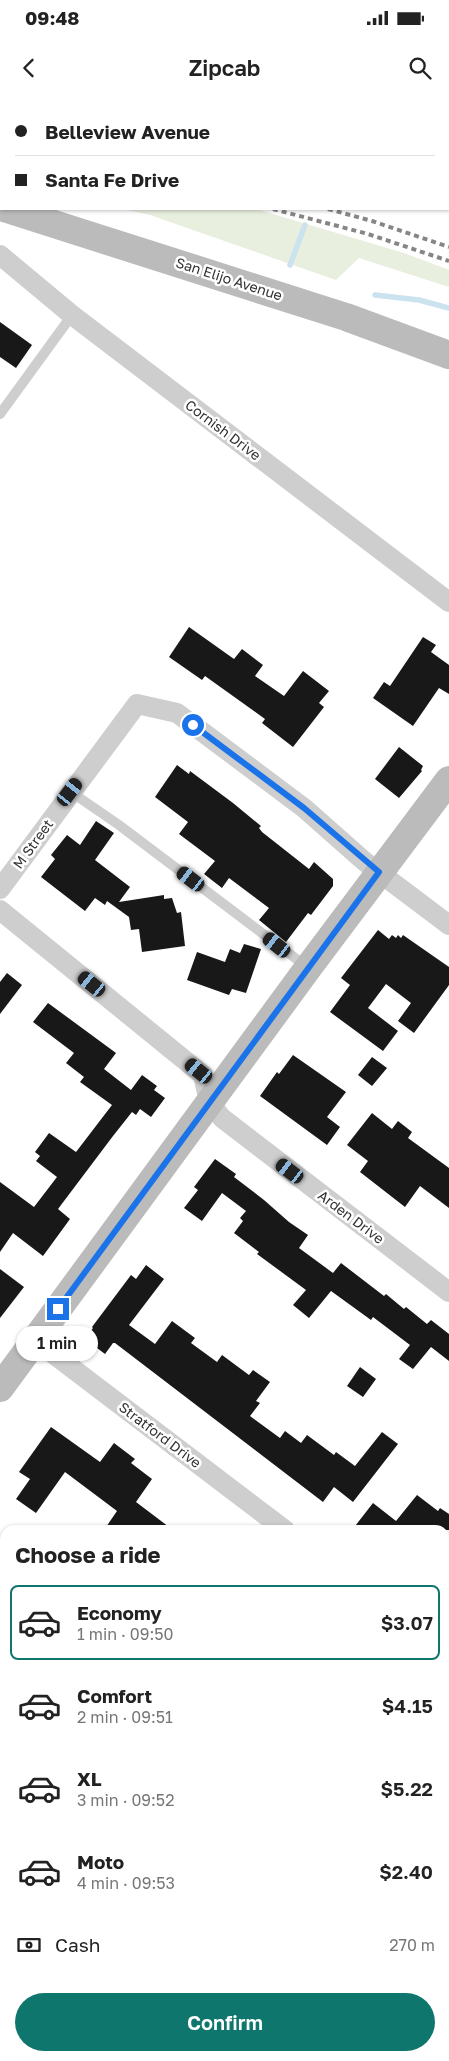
<!DOCTYPE html>
<html lang="en">
<head>
<meta charset="utf-8">
<style>
  body { margin:0; font-family:"Golos Text",sans-serif; background:#f6f6f6; color:#222; height:100vh; display:flex; flex-direction:column; font-size:19px; white-space:nowrap }
  * { box-sizing:border-box; margin:0 }
  p { font-size:16px; color:#767676 }
  .icon { flex:none; width:28px; height:28px; fill:none; stroke:currentColor; stroke-width:2; stroke-linecap:round; stroke-linejoin:round }
  .map { position:relative; flex:1; overflow:hidden }
  .panel { position:absolute; left:0px; top:1425px; width:450px; height:536px; display:flex; flex-direction:column; background:#fff; border-radius:15px 15px 0 0; box-shadow:0 1px 4px #0004 }
  .panel>* { flex:none }
  .hud { position:absolute; left:0px; top:0px; width:450px; height:110px; box-shadow:0 1px 4px #0004; display:grid; align-content:center; height:110px; padding:0 15px; background:#fff }
  .end { position:absolute; width:22px; height:22px; margin:-11px; border:6px solid #1a73e8; background:#fff; box-shadow:0 0 0 2px #fff }
  .from { border-radius:50% }
  .bubble { position:absolute; height:35px; border-radius:18px; background:#fff; box-shadow:0 1px 4px #0004; font-size:16px; font-weight:600; line-height:35px; text-align:center }
  .car { position:absolute; width:15px; height:30px; margin:-15px -8px; border-radius:6px; box-shadow:0 0 4px 1px #0007; background:linear-gradient(#222 24%,#8ab4d8 0 40%,#222 0 76%,#8ab4d8 0 86%,#222 0) }
  .hud b { display:flex; align-items:center; gap:18px; height:48px; font-size:19px }
  .hud b+b { border-top:1px solid #e0e0e0 }
  .hud i { width:12px; height:12px; background:#222 }
  ul { padding:0; list-style:none }
  li { display:flex; align-items:center; gap:15px; height:75px; margin:0 10px 8px; padding:0 5px; border:2px solid transparent; border-radius:8px }
  li div { flex:1 }
  li b { display:block; font-size:19px }
  li em { font-style:normal; font-weight:600 }
  li.selected { border-color:#0f766e }
  li>.icon { width:45px; height:45px; stroke-width:1.5 }
  h2 { padding:0 15px; font-size:22px; line-height:60px }
  .pay { display:flex; align-items:center; gap:12px; height:55px; padding:0 15px; font-size:19px }
  .pay p { margin-inline-start:auto }
  .action { display:flex; gap:10px; margin-top:auto; padding:10px 15px }
  .action a { flex:1; height:58px; border-radius:30px; background:#0f766e; color:#fff; font-size:20px; font-weight:600; line-height:58px; text-align:center }
  .status { display:flex; justify-content:space-between; align-items:center; height:35px; padding:0 25px; background:#fff; direction:ltr }
  .status svg { height:14px; fill:currentColor }
  header { display:flex; justify-content:space-between; align-items:center; height:65px; padding:0 15px; background:#fff; font-size:22px; font-weight:600 }
  .map>svg:first-child { display:block }
  .green { fill:#e8efdf }
  .lines { fill:none; stroke-linecap:round; stroke-linejoin:round }
  .stream { stroke:#cbe2ef; stroke-width:5.5 }
  .building { fill:#181818 }
  .service { stroke:#cecece; stroke-width:10 }
  .minor { stroke:#cecece; stroke-width:20 }
  .tertiary { stroke:#cecece; stroke-width:24 }
  .secondary { stroke:#bbb; stroke-width:28 }
  .primary { stroke:#a9a9a9; stroke-width:28 }
  .rail { stroke:#868686; stroke-width:4; stroke-dasharray:5 4; stroke-linecap:butt }
  .route { stroke:#1a73e8; stroke-width:6 }
  .labels { text-anchor:middle; stroke-width:5; stroke-linejoin:round; paint-order:stroke }
  .street-label { font-size:14px; fill:#313131; stroke:#fff }
</style>
</head>
<body>
<div class="status"><b>09:48</b><svg viewBox="0 0 49 12"><path d="M0 12V9h3v3zM5 12V6h3v6zM10 12V3h3v9zM15 12V0h3v12zM26 1h20v11H26zM47 4h2v5h-2z"/></svg></div>
<header><svg class="icon" aria-label="back" viewBox="0 0 24 24"><path d="M15 5l-7 7 7 7"/></svg>Zipcab<svg class="icon" aria-label="search" viewBox="0 0 24 24"><circle cx="10" cy="10" r="6"/><path d="M15 15l6 6"/></svg></header>
<div class="map">
<svg width="449" height="1961" viewBox="0 0 449 1961">
  <rect width="100%" height="100%" fill="#fff"/>
  <!-- green -->
  <polygon class="green" points="123,109 256,109 404,153 449,170 449,187 359,158 336,180 150,115"/>
  <g class="lines">
    <!-- stream -->
    <g class="stream">
      <polyline points="290,165 305,125"/>
      <polyline points="375,195 419,200 449,208"/>
    </g>
  </g>
  <!-- building -->
  <g class="building">
    <polygon points="0,222 32,245 16,268 0,257"/>
    <polygon points="189,527 234,559 242,549 263,565 255,576 284,596 303,571 329,591 319,603 324,607 293,647 262,623 265,619 205,576 202,580 169,557"/>
    <polygon points="423,537 436,545 431,552 449,565 449,594 439,588 413,626 373,598 384,582 390,586"/>
    <polygon points="399,647 423,666 421,670 422,671 399,698 375,679"/>
    <polygon points="177,665 189,674 190,671 233,703 261,726 259,728 262,732 309,769 314,762 333,779 333,786 311,815 308,813 286,842 259,820 269,808 229,778 222,788 204,774 215,761 179,734 188,722 155,697"/>
    <polygon points="96,721 114,733 95,760 130,787 119,802 164,795 164,799 172,798 177,813 181,812 185,846 142,852 139,829 131,830 129,817 107,801 105,805 95,798 85,811 41,777 55,759 51,755 67,735 80,745"/>
    <polygon points="378,830 389,839 392,835 396,838 398,835 401,838 403,835 449,867 449,885 414,933 398,921 411,903 386,884 368,908 398,931 383,951 330,912 350,885 341,878"/>
    <polygon points="244,844 261,849 246,893 232,889 229,895 187,880 197,852 225,862 230,849 240,853"/>
    <polygon points="7,873 22,885 0,914 0,882"/>
    <polygon points="48,903 116,953 104,969 131,990 142,975 157,986 154,990 165,998 151,1017 140,1009 136,1015 132,1012 113,1036 58,1109 70,1119 43,1156 13,1133 0,1152 0,1082 34,1107 57,1077 36,1061 40,1056 35,1052 49,1033 76,1052 112,1005 80,982 84,977 66,963 74,953 33,922"/>
    <polygon points="293,955 346,992 327,1017 340,1027 327,1045 260,996 277,972 279,974"/>
    <polygon points="372,957 387,968 372,986 358,975"/>
    <polygon points="372,1013 392,1029 398,1021 412,1032 408,1038 449,1068 449,1108 420,1086 405,1107 360,1072 368,1061 347,1045"/>
    <polygon points="215,1059 236,1074 234,1077 264,1100 289,1122 308,1135 299,1148 333,1173 341,1163 384,1196 386,1194 404,1209 406,1207 427,1224 431,1220 449,1234 449,1261 431,1247 413,1269 399,1259 410,1245 373,1217 371,1220 331,1191 309,1218 293,1205 306,1190 257,1154 259,1152 234,1133 243,1121 240,1118 246,1111 222,1093 202,1121 184,1108 198,1090 194,1087"/>
    <polygon points="146,1165 164,1179 129,1225 155,1244 172,1221 195,1238 191,1243 217,1262 222,1255 249,1275 253,1270 270,1282 256,1301 260,1303 250,1316 280,1338 285,1331 301,1343 307,1335 334,1355 336,1352 355,1366 382,1332 398,1344 353,1402 334,1387 323,1402 115,1243 113,1243 105,1254 85,1239 93,1228 92,1227 131,1175 136,1179"/>
    <polygon points="0,1169 24,1187 0,1218"/>
    <polygon points="360,1267 376,1279 363,1297 347,1286"/>
    <polygon points="51,1327 100,1362 114,1343 135,1359 131,1363 152,1379 136,1402 173,1430 104,1430 117,1411 65,1372 36,1413 16,1399 30,1379 19,1372"/>
    <polygon points="417,1395 438,1411 440,1408 449,1414 449,1430 352,1430 373,1403 396,1421"/>
  </g>
  <g class="lines">
    <!-- service -->
    <g class="service">
      <polyline points="0,314 72,215"/>
      <polyline points="71,692 119,725 307,867"/>
      <polyline points="0,1779 5,1783"/>
      <polyline points="231,1956 237,1961"/>
      <polyline points="294,1961 298,1956"/>
    </g>
    <!-- minor -->
    <g class="minor">
      <polyline points="0,155 72,215 449,502"/>
      <polyline points="0,789 137,604 177,613 304,708 364,761 449,825"/>
      <polyline points="0,810 203,975 209,1002 222,1018 449,1192"/>
      <polyline points="35,1240 285,1430"/>
      <polyline points="445,1552 449,1555"/>
    </g>
    <!-- tertiary -->
    <g class="tertiary">
      <polyline points="0,1589 5,1593"/>
      <polyline points="445,1922 449,1925"/>
    </g>
    <!-- secondary -->
    <g class="secondary">
      <polyline points="7,109 346,217 449,255"/>
      <polyline points="0,1288 308,868 449,680"/>
    </g>
    <!-- primary -->
    <polyline class="primary" points="86,0 92,1"/>
    <!-- rail -->
    <g class="rail">
      <polyline points="0,22 1,22"/>
      <polyline points="0,36 1,37"/>
      <polyline points="273,109 368,134 449,161"/>
      <polyline points="328,109 372,121 449,147"/>
    </g>
  </g>
  <g class="lines">
    <!-- route -->
    <polyline class="route" points="58,1209 379,772 304,708 193,625"/>
  </g>
  <g class="labels">
    <!-- street labels -->
    <g class="street-label">
      <text transform="translate(229 179) rotate(18)" y="5">San Elijo Avenue</text>
      <text transform="translate(223 330) rotate(37)" y="5">Cornish Drive</text>
      <text transform="translate(33 744) rotate(-54)" y="5">M Street</text>
      <text transform="translate(351 1117) rotate(37)" y="5">Arden Drive</text>
      <text transform="translate(160 1335) rotate(37)" y="5">Stratford Drive</text>
    </g>
  </g>
</svg>
<i class="end from" style="left:193px;top:625px"></i>
<i class="end" style="left:58px;top:1209px"></i>
<div class="bubble" style="left:16px;top:1226px;width:82px">1 min</div>
<i class="car" style="left:70px;top:692px;rotate:37deg"></i>
<i class="car" style="left:191px;top:779px;rotate:307deg"></i>
<i class="car" style="left:277px;top:845px;rotate:308deg"></i>
<i class="car" style="left:92px;top:884px;rotate:309deg"></i>
<i class="car" style="left:199px;top:971px;rotate:309deg"></i>
<i class="car" style="left:290px;top:1071px;rotate:307deg"></i>
<div class="hud">
<b><i class="from"></i>Belleview Avenue</b>
<b><i></i>Santa Fe Drive</b>
</div>
<section class="panel">
<h2>Choose a ride</h2>
<ul>
<li class="selected"><svg class="icon" aria-label="car" viewBox="0 0 24 24"><path d="M5 17H2v-5l4-1 3-4h7l3 4 3 1v5h-3M9 17h6M6 11h13"/><circle cx="7" cy="17" r="2"/><circle cx="17" cy="17" r="2"/></svg><div><b>Economy</b><p>1 min · 09:50</p></div><em>$3.07</em></li>
<li><svg class="icon" aria-label="car" viewBox="0 0 24 24"><path d="M5 17H2v-5l4-1 3-4h7l3 4 3 1v5h-3M9 17h6M6 11h13"/><circle cx="7" cy="17" r="2"/><circle cx="17" cy="17" r="2"/></svg><div><b>Comfort</b><p>2 min · 09:51</p></div><em>$4.15</em></li>
<li><svg class="icon" aria-label="car" viewBox="0 0 24 24"><path d="M5 17H2v-5l4-1 3-4h7l3 4 3 1v5h-3M9 17h6M6 11h13"/><circle cx="7" cy="17" r="2"/><circle cx="17" cy="17" r="2"/></svg><div><b>XL</b><p>3 min · 09:52</p></div><em>$5.22</em></li>
<li><svg class="icon" aria-label="car" viewBox="0 0 24 24"><path d="M5 17H2v-5l4-1 3-4h7l3 4 3 1v5h-3M9 17h6M6 11h13"/><circle cx="7" cy="17" r="2"/><circle cx="17" cy="17" r="2"/></svg><div><b>Moto</b><p>4 min · 09:53</p></div><em>$2.40</em></li>
</ul>
<div class="pay"><svg class="icon" aria-label="cash" viewBox="0 0 24 24"><path d="M3 7h18v10H3z"/><circle cx="12" cy="12" r="2"/></svg>Cash<p>270 m</p></div>
<div class="action"><a>Confirm</a></div>
</section>
</div>
</body>
</html>
